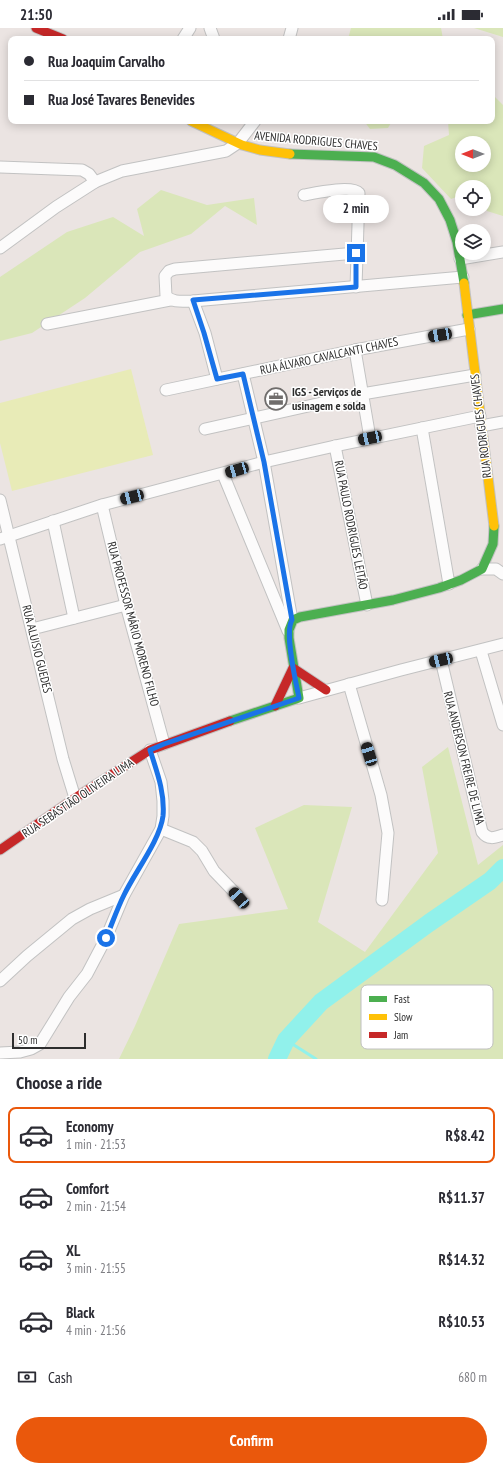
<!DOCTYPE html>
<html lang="en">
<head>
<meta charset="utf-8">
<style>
  body { margin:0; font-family:"PT Sans Narrow",sans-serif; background:#f2f2f3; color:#2b2b33; height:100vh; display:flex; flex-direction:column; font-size:15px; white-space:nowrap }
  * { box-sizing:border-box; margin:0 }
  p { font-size:13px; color:#7c7c81 }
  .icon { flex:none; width:22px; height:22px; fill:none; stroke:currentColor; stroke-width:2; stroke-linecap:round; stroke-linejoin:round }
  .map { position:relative; height:1031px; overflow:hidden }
  .panel { display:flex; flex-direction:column; background:#fff; flex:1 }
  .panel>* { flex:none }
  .hud { position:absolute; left:8px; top:8px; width:487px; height:88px; border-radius:8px; box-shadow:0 2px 10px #0003; display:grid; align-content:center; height:88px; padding:0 16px; background:#fff }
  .needle { width:26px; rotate:270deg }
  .buttons { position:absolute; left:455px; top:108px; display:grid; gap:8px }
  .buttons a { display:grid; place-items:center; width:36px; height:36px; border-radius:50%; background:#fff; box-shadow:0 2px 10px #0003; font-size:20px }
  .scale { position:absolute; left:12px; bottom:10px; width:74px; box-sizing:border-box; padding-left:4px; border:2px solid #2d2d2d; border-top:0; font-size:11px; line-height:14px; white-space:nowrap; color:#2d2d2d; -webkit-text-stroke:3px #fff; paint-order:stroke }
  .end { position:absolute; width:18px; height:18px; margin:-9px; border:5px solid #1a73e8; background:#fff; box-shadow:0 0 0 2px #fff }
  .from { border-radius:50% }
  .bubble { position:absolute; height:28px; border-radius:14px; background:#fff; box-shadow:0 2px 10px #0003; font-size:13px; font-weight:800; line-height:28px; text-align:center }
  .car { position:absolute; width:12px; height:24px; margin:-12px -6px; border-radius:5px; box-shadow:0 0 3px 1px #0007; background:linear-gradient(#222 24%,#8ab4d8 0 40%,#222 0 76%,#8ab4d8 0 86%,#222 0) }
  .hud b { display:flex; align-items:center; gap:14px; height:38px; font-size:15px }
  .hud b+b { border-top:1px solid #e1e1e2 }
  .hud i { width:10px; height:10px; background:#2b2b33 }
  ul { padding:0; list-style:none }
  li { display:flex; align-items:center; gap:12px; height:56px; margin:0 8px 6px; padding:0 8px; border:2px solid transparent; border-radius:8px }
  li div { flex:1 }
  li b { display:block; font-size:15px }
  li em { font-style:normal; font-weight:800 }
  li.current { border-color:#ea580c }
  li>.icon { width:36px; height:36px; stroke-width:1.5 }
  h2 { padding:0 16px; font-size:18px; line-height:48px }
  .pay { display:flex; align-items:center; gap:10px; height:44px; padding:0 16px; font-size:15px }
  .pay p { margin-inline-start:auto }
  .button { display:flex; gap:8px; margin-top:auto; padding:8px 16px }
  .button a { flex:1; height:46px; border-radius:24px; background:#ea580c; color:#fff; font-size:16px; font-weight:800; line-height:46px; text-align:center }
  .status { display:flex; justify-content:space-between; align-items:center; height:28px; padding:0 20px; background:#fff; direction:ltr }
  .status svg { height:11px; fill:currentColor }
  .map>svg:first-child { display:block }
  .green { fill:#dae6b9; fill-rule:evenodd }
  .pitch { fill:#e8ebb7 }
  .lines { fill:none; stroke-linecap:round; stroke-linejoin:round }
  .stream { stroke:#91f1eb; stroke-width:3 }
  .river { stroke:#91f1eb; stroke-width:18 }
  .street-casing { stroke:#c2c2c2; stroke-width:13 }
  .fast-casing { stroke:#c2c2c2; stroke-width:11 }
  .slow-casing { stroke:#c2c2c2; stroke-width:11 }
  .jam-casing { stroke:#c2c2c2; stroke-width:11 }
  .street { stroke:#fcfbfb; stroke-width:11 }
  .fast { stroke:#4caf50; stroke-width:9 }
  .slow { stroke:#ffc107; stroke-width:9 }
  .jam { stroke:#c62828; stroke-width:9 }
  .route { stroke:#1a73e8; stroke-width:5 }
  .labels { text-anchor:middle; stroke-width:3; stroke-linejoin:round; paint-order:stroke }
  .street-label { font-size:12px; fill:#2d2d2d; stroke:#fff }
  .poi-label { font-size:12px; font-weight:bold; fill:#2d2d2d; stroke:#fff; text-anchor:start }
  .key { fill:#fff; stroke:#c0c0c0; stroke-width:1 }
  .key-label { font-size:11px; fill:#2d2d2d }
</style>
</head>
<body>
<div class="status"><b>21:50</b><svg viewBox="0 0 49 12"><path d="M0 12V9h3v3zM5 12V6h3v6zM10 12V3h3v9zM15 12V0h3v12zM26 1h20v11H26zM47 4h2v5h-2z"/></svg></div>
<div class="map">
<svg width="503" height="1031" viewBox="0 0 503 1031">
  <rect width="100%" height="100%" fill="#ebe4e2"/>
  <!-- green -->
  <g class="green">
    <polygon points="351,0 441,0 443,11 348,11"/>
    <polygon points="474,0 503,0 503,9"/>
    <path d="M492,66L503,77V188L487,183L484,175V159H462V167L451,171L422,140L424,118L449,107L448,93H492ZM462,115H484V137H462Z"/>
    <polygon points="364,93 392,93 388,100 370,101"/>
    <polygon points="161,162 207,177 254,170 257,197 225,178 191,206 140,224 85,270 32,305 0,313 0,249 67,204 113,189 144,208 137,181"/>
    <polygon points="448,719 478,837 503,817 503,1031 119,1031 135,998 179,896 288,881 255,800 304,777 352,779 318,894 365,924 438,825 422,739"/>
  </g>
  <!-- pitch -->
  <polygon class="pitch" points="131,341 153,427 12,463 0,415 0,375"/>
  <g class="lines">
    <!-- stream -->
    <polyline class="stream" points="286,1012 316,1031"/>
    <!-- river -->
    <polyline class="river" points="277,1031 286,1012 321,974 429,895 490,853 503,840"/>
    <!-- street casing -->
    <g class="street-casing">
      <g id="street">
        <polyline points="210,0 214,11"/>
        <polyline points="183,11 190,0"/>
        <polyline points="289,11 292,0"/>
        <polyline points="0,139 82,142 89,146 95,154"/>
        <path d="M304,167C315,165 352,157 359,165L356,259"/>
        <polyline points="0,220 56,179 95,154 122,143 226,123 238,115 255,93"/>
        <path d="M356,225L175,241L169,243L165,248L166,268C173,275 183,273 193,273L463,249"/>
        <polyline points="460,231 503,224"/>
        <polyline points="193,273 205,305 217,351"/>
        <polyline points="47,296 170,272"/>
        <polyline points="355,322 370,410"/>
        <polyline points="243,346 264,434 292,592"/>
        <polyline points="166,362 355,322 469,301"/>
        <polyline points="481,398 503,394"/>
        <polyline points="422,400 449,556"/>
        <polyline points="205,401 362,366 475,347"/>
        <polyline points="335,418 367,577"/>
        <polyline points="223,446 288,603"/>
        <polyline points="0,472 63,731 75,770"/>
        <polyline points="102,477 126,577 164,716"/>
        <polyline points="53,493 74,590"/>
        <polyline points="0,511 102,477 264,434 335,418 480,388"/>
        <polyline points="482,541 496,541 503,546"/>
        <polyline points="32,601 126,577"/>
        <polyline points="481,623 503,697"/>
        <path d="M441,632L482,804C488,812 494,810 503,807"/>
        <polyline points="349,656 381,767 388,805 382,872"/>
        <polyline points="299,670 401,642 503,616"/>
        <polyline points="161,801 193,814 202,823 214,843 239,869"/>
        <polyline points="0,953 27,928 72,891 90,881 124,867"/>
        <polyline points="0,1025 20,1024 31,1021 40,1016 69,969 87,946 106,910 124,867 161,801 163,788 163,773 161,754 150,722"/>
      </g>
    </g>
    <!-- fast casing -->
    <g class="fast-casing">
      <g id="fast">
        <polyline points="290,126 374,129 395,137 424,155 439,171 450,192 457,214 464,255"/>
        <polyline points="467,287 503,281"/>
        <polyline points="230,693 299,670 289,610 289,602 293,592 300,589 393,572 439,560 461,552 482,541 493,516 494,498"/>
      </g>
    </g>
    <!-- slow casing -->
    <g class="slow-casing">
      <g id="slow">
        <polyline points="191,93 242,117 260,122 290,126"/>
        <polyline points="464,255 494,498"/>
      </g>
    </g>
    <!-- jam casing -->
    <g class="jam-casing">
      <g id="jam">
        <polyline points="36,0 63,11"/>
        <polyline points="275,678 293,640 326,662"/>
        <polyline points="0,822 75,770 150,722 230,693"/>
      </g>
    </g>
    <!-- street -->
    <use href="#street" class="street"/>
    <!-- fast -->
    <use href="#fast" class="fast"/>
    <!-- slow -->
    <use href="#slow" class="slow"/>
    <!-- jam -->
    <use href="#jam" class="jam"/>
  </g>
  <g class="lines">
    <!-- route -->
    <path class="route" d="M106,910C112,896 117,881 124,867C135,844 160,812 163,788C165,765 157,744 150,722L164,716L299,670C296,654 284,605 292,592L264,434L243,346L217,351L204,305L193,272L356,259V225"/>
  </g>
  <!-- icons -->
  <defs>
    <g id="office-ring" transform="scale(1.15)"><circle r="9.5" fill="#fff" stroke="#706d6c" stroke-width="1.5"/><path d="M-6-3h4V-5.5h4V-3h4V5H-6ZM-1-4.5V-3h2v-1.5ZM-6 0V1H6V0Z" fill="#706d6c"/></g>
  </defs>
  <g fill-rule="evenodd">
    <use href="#office-ring" x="276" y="371"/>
  </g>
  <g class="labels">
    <!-- street labels -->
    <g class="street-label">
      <text transform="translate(316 113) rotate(5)" y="4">AVENIDA RODRIGUES CHAVES</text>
      <text transform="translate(329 328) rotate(-12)" y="4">RUA ÁLVARO CAVALCANTI CHAVES</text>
      <text transform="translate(481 398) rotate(-97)" y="4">RUA RODRIGUES CHAVES</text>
      <text transform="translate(351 497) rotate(79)" y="4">RUA PAULO RODRIGUES LEITÃO</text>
      <text transform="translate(133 596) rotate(75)" y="4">RUA PROFESSOR MÁRIO MORENO FILHO</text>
      <text transform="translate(37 621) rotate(76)" y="4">RUA ALUISIO GUEDES</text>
      <text transform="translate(464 730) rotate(76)" y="4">RUA ANDERSON FREIRE DE LIMA</text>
      <text transform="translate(78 770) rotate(-34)" y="4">RUA SEBASTIÃO OLIVEIRA LIMA</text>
    </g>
    <!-- poi labels -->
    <g class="poi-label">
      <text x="292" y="368">IGS - Serviços de<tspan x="292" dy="14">usinagem e solda</tspan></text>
    </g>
  </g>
  <!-- legend -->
  <rect x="361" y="957" width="132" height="64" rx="6" class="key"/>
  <rect x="369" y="968" width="18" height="6" fill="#4caf50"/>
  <rect x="369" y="986" width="18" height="6" fill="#ffc107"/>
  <rect x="369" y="1004" width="18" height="6" fill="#c62828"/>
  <g class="key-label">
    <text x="394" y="975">Fast</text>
    <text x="394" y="993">Slow</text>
    <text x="394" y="1011">Jam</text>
  </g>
</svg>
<div class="buttons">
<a><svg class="needle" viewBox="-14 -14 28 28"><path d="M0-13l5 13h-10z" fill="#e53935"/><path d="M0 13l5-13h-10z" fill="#7c7c81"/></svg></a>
<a><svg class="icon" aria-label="locate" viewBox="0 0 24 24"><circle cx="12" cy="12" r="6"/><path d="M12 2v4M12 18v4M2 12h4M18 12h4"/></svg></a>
<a><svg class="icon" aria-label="layers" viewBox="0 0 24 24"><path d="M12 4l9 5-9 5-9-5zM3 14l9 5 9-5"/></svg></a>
</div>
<div class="scale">50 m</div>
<i class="end from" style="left:106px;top:910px"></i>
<i class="end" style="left:356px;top:225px"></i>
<div class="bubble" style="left:323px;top:167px;width:66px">2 min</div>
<i class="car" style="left:440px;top:307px;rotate:260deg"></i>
<i class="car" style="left:370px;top:410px;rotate:258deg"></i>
<i class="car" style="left:237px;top:442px;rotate:254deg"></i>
<i class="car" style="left:132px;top:469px;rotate:256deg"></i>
<i class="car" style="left:441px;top:632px;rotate:257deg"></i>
<i class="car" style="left:369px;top:726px;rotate:343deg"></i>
<i class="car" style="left:239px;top:870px;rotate:318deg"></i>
<div class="hud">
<b><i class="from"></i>Rua Joaquim Carvalho</b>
<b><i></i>Rua José Tavares Benevides</b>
</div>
</div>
<section class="panel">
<h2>Choose a ride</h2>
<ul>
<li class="current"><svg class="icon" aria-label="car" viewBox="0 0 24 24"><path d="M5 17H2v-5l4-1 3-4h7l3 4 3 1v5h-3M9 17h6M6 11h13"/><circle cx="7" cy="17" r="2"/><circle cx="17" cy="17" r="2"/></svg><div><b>Economy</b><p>1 min · 21:53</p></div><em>R$8.42</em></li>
<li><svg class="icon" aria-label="car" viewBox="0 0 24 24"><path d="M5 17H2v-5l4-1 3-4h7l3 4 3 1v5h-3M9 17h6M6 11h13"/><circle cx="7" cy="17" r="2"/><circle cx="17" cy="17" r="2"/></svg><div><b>Comfort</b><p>2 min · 21:54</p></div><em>R$11.37</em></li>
<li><svg class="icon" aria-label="car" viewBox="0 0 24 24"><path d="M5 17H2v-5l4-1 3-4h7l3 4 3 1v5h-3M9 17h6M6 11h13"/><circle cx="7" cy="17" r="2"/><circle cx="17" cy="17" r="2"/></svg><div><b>XL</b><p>3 min · 21:55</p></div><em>R$14.32</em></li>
<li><svg class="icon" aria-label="car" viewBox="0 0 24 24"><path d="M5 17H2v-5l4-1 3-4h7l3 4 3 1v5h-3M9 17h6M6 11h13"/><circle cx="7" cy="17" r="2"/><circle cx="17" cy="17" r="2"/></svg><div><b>Black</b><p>4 min · 21:56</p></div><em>R$10.53</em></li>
</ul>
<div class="pay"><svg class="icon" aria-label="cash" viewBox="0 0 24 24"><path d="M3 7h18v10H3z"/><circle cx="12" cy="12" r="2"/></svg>Cash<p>680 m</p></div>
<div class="button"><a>Confirm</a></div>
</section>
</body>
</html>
